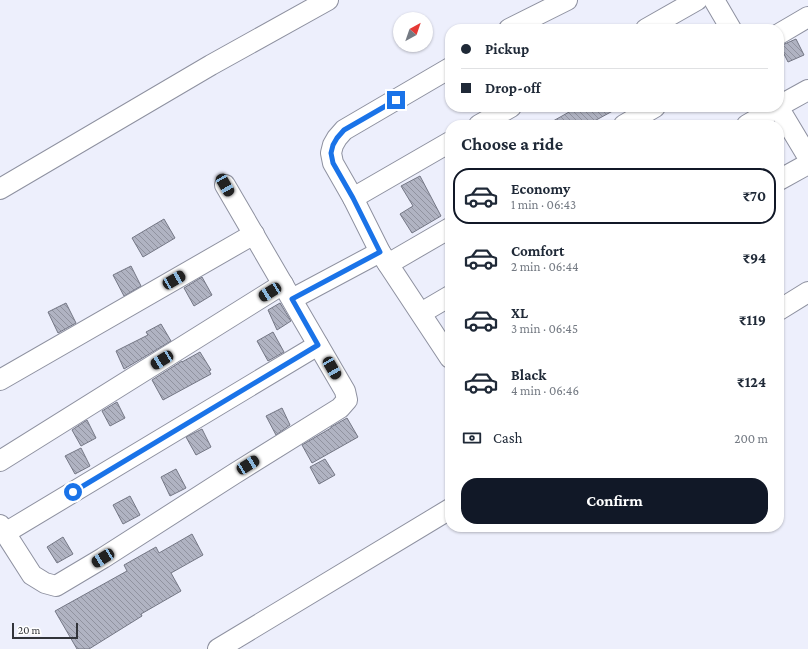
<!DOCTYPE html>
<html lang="en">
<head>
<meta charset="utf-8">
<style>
  body { margin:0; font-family:"Crimson Pro",serif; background:#f2f2f3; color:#1f2937; height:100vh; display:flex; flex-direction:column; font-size:15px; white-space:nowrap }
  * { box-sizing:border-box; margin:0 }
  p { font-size:13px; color:#747a83 }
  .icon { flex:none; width:22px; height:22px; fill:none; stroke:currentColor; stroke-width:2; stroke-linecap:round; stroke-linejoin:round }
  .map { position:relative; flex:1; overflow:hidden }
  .sheet { position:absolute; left:445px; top:120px; width:339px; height:412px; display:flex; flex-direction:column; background:#fff; border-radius:16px; box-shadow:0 1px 3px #0004 }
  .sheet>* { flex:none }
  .guide { position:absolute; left:445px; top:24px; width:339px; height:88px; border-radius:16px; box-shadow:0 1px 3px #0004; display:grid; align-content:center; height:88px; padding:0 16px; background:#fff }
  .needle { width:26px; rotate:40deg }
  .fabs { position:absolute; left:393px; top:12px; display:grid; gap:8px }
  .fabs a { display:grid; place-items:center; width:40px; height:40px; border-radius:50%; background:#fff; box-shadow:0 1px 3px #0004; font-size:20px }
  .scale { position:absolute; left:12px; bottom:10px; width:66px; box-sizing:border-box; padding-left:4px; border:2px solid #32343a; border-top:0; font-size:11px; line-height:14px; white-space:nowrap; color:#32343a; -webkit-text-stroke:3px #fff; paint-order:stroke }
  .end { position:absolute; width:18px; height:18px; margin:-9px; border:5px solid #1a73e8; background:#fff; box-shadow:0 0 0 2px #fff }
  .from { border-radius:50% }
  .car { position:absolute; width:12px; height:24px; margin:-12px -6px; border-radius:5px; box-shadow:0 0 3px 1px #0007; background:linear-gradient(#222 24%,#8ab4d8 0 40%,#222 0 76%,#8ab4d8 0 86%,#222 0) }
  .guide b { display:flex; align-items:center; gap:14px; height:38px; font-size:15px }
  .guide b+b { border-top:1px solid #e0e1e3 }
  .guide i { width:10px; height:10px; background:#1f2937 }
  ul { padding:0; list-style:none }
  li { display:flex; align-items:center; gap:12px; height:56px; margin:0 8px 6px; padding:0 8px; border:2px solid transparent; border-radius:16px }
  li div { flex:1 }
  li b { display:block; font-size:15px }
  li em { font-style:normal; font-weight:700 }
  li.active { border-color:#111827 }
  li>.icon { width:36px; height:36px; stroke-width:1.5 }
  h2 { padding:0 16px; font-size:18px; line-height:48px }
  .pay { display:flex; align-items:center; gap:10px; height:44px; padding:0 16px; font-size:15px }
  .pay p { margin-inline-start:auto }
  .action { display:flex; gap:8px; margin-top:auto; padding:8px 16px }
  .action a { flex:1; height:46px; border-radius:16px; background:#111827; color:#fff; font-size:16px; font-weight:700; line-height:46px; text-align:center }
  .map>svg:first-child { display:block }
  .building { fill:url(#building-back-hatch); stroke:#747785 }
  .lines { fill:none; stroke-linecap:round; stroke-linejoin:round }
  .street-casing { stroke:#8e91a0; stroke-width:22 }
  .street { stroke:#fff; stroke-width:20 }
  .route { stroke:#1a73e8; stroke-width:5 }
</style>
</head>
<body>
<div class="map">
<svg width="808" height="649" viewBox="0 0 808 649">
  <defs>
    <pattern id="building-back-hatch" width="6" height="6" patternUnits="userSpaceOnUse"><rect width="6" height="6" fill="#b0b3c2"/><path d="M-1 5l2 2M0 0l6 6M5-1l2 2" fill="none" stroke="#90929f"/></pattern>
  </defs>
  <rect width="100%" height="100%" fill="#edeffc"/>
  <!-- building -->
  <g class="building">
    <polygon points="796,39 804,55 788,62 780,46"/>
    <polygon points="578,107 620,107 587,125 546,125"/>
    <polygon points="420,176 441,216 412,233 400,214 413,206 401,186"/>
    <polygon points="164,219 175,238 143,257 132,238"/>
    <polygon points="131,266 141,286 124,296 113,275"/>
    <polygon points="202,277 212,295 194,306 184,288"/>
    <polygon points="66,303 76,323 58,333 48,312"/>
    <polygon points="280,303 291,321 277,330 268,310"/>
    <polygon points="161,324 171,341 124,369 116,351 148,335 146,332"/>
    <polygon points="273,332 284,352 268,361 257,341"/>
    <polygon points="200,352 211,370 209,371 211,374 163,400 152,380 182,361 182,362"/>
    <polygon points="117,402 125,418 110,426 102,411"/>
    <polygon points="282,408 290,425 276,435 266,416"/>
    <polygon points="347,418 358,437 312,463 302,445 331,428 331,427"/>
    <polygon points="87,420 96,438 81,446 72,430"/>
    <polygon points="202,429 211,447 196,455 186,437"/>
    <polygon points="81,448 90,466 75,474 65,456"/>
    <polygon points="325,459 335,475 319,484 310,467"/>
    <polygon points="176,469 186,488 170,496 161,477"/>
    <polygon points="130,496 140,515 123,524 113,505"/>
    <polygon points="192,534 203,555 171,573 181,591 141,614 142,616 89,649 77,649 55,611 127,571 124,565 156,547 159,553"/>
    <polygon points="63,537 73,554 57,563 47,547"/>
  </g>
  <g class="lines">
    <!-- street casing -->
    <g class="street-casing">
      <g id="street">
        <polyline points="714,0 731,29"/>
        <polyline points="509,29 567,0"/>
        <polyline points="646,29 697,0"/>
        <polyline points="779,34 808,17"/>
        <polyline points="450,68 344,130 337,138 333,145 331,153 333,163 353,198 380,252 450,358"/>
        <polyline points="779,106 808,90"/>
        <polyline points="778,107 808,157"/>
        <polyline points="479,125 511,107"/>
        <polyline points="624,125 655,107"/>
        <polyline points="747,125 778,107"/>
        <polyline points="779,180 808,164"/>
        <polyline points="0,189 211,65 328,0"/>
        <polyline points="353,198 450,142"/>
        <polyline points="388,264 450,228"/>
        <polyline points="292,299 380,252"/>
        <polyline points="779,310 808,292"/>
        <polyline points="421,313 450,296"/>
        <polyline points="0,380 254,234"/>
        <polyline points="0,461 283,284"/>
        <polyline points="0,525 32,575 45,583 56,586 103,558 234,474 340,408 347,400 345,391 225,185"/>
        <polyline points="5,533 318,345"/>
        <polyline points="218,649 450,509"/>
      </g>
    </g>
    <!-- street -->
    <use href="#street" class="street"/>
  </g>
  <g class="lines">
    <!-- route -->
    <polyline class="route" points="73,492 318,345 292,299 380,252 353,198 333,163 331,153 333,145 337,138 344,130 396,100"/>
  </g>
</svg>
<div class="fabs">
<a><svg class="needle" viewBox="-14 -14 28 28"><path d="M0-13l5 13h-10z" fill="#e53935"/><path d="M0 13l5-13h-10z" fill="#747a83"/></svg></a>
</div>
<div class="scale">20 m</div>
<i class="end from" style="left:73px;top:492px"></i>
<i class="end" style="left:396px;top:100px"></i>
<i class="car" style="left:225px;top:185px;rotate:150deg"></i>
<i class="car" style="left:174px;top:280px;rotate:60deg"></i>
<i class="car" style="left:270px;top:292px;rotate:238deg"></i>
<i class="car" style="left:162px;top:360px;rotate:238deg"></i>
<i class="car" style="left:332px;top:368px;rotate:150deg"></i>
<i class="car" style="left:248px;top:465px;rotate:58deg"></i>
<i class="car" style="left:103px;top:558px;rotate:238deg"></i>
<div class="guide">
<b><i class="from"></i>Pickup</b>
<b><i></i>Drop-off</b>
</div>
<section class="sheet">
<h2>Choose a ride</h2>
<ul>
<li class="active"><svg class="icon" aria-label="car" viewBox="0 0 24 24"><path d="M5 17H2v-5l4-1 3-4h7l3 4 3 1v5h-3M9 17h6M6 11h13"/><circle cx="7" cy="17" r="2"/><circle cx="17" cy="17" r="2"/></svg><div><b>Economy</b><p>1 min · 06:43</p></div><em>₹70</em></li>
<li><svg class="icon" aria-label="car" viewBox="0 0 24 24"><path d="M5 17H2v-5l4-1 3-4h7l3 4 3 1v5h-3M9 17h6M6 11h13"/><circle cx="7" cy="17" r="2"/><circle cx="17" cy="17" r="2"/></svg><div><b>Comfort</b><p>2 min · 06:44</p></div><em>₹94</em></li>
<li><svg class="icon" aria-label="car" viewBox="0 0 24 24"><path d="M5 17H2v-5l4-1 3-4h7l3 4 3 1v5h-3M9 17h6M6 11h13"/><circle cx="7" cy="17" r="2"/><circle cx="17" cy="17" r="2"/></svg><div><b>XL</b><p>3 min · 06:45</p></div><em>₹119</em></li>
<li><svg class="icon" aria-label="car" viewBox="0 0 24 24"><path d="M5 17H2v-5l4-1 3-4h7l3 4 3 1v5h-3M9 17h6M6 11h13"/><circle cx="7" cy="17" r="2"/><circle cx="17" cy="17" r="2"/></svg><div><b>Black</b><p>4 min · 06:46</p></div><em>₹124</em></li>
</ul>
<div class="pay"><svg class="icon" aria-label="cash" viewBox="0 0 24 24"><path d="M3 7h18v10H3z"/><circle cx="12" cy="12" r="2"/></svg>Cash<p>200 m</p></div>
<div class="action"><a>Confirm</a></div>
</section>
</div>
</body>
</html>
